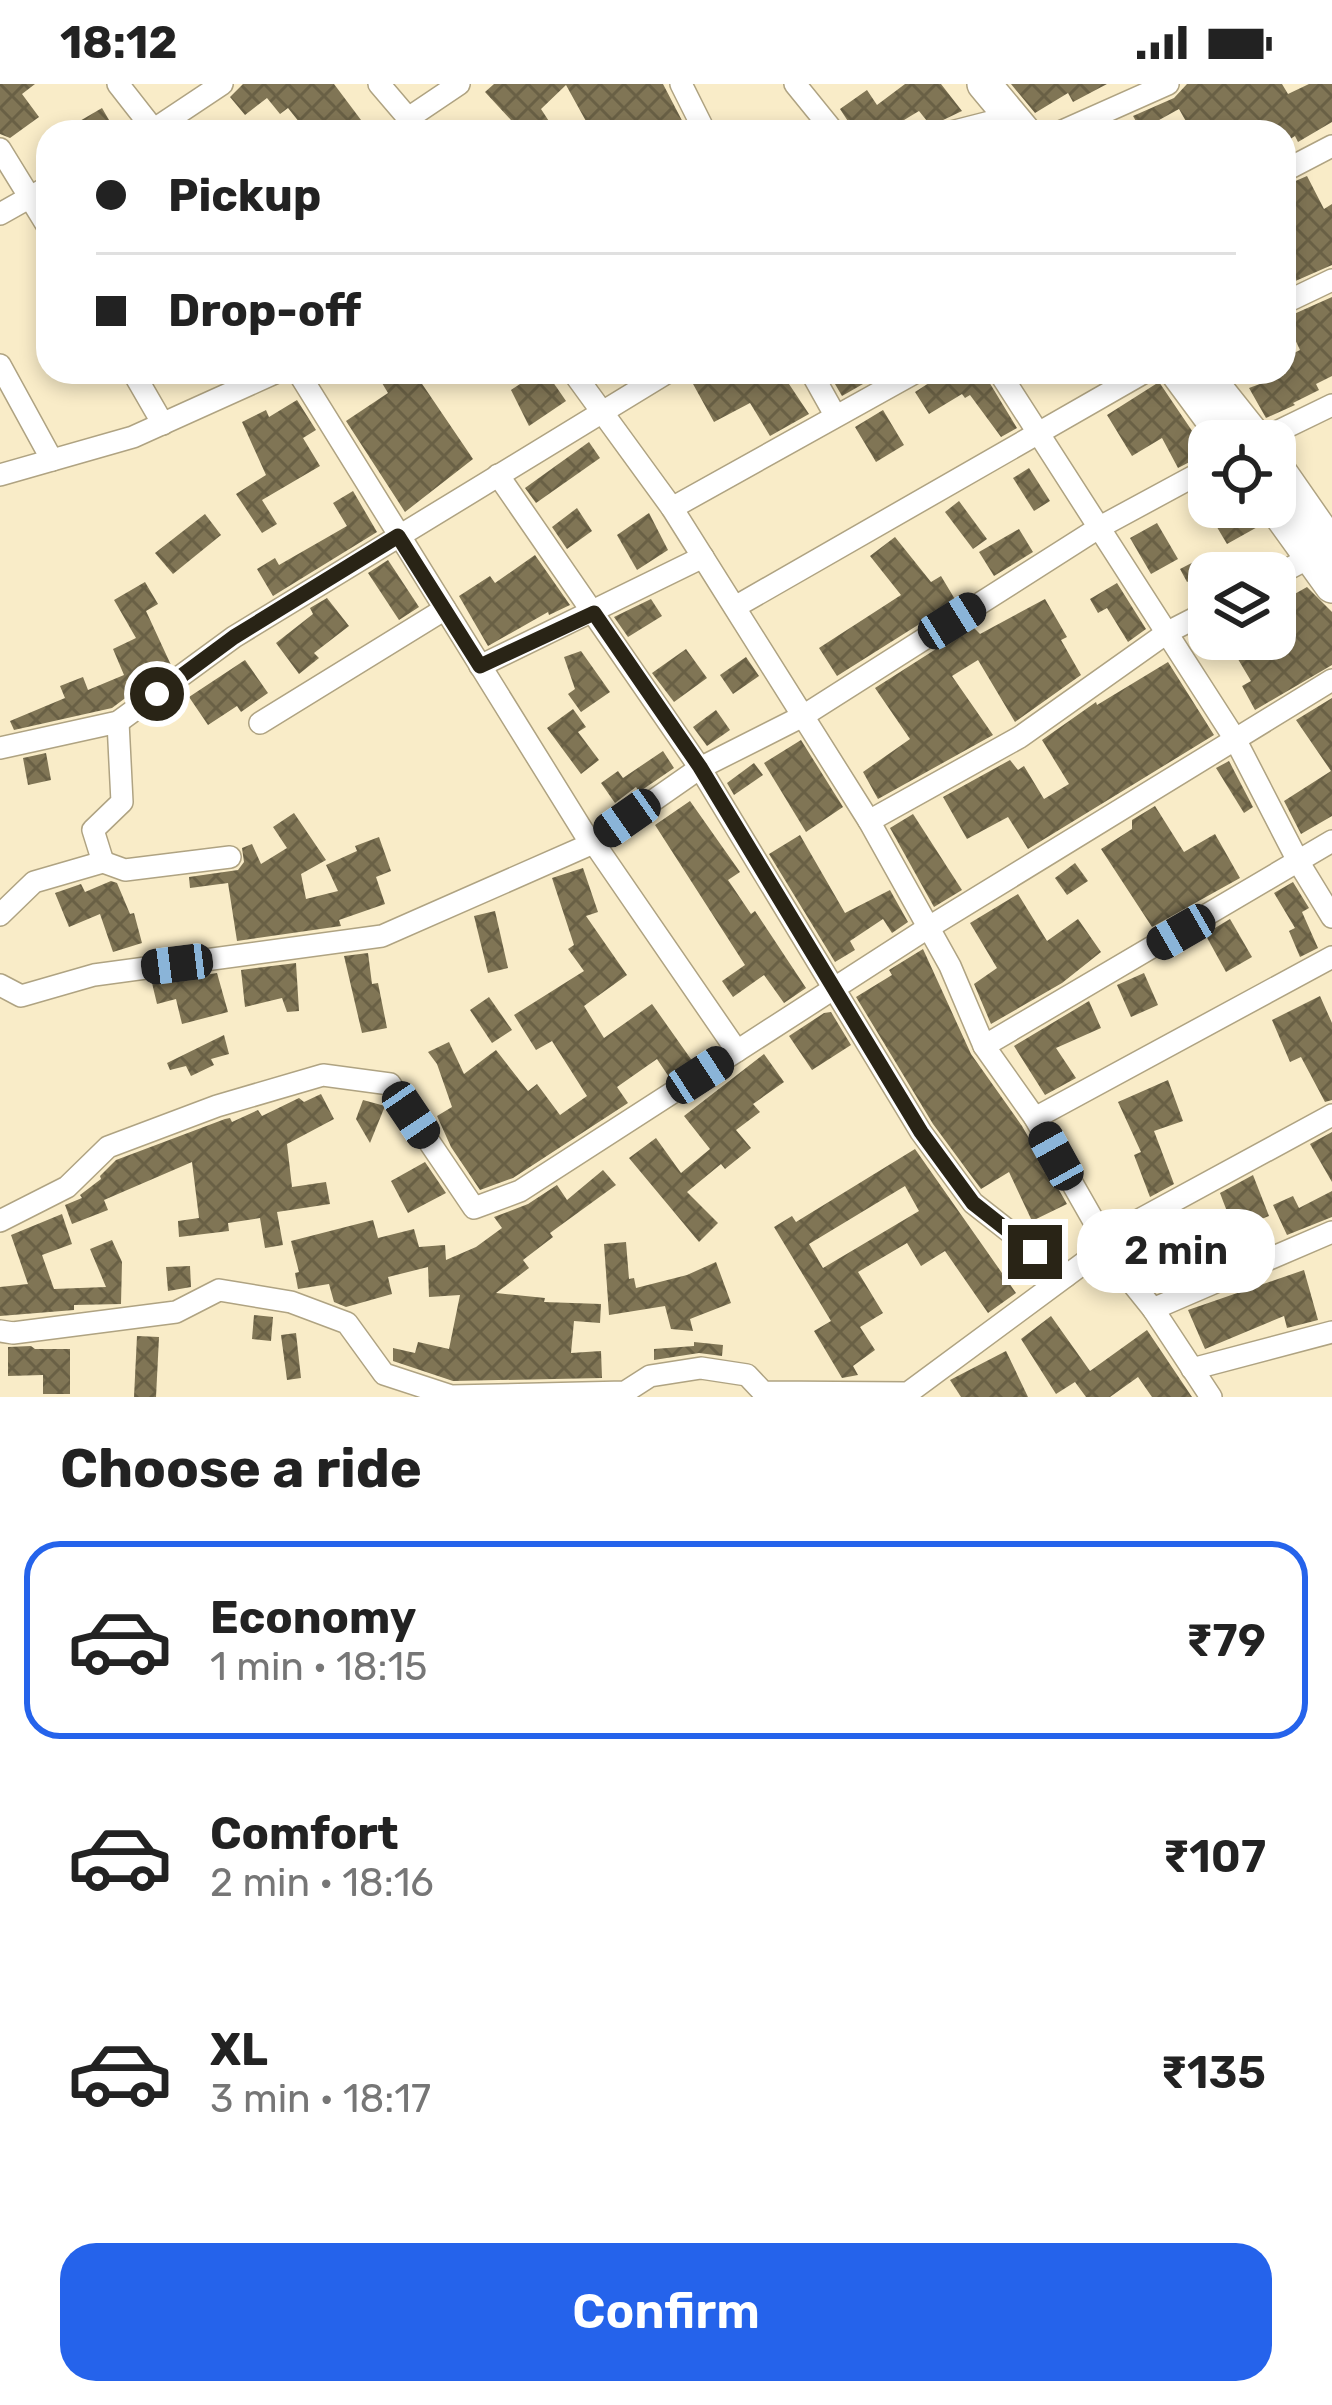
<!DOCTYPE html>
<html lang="en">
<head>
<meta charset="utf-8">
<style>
  body { margin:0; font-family:Rubik,sans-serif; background:#f2f2f2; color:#222; height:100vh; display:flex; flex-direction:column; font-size:45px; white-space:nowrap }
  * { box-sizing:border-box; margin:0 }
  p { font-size:39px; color:#767676 }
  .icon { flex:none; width:66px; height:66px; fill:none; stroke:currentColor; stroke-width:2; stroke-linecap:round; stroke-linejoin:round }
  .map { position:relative; height:1313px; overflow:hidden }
  .panel { display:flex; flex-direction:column; background:#fff; flex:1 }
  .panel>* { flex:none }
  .guide { position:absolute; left:36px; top:36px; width:1260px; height:264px; border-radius:36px; box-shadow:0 6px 18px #0003; display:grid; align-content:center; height:264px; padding:0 60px; background:#fff }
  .tools { position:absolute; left:1188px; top:336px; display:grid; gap:24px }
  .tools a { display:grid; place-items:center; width:108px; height:108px; border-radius:24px; background:#fff; box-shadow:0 6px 18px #0003; font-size:60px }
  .end { position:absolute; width:54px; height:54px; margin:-27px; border:15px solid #292416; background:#fff; box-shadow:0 0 0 6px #fff }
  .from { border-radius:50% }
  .bubble { position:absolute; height:84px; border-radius:36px; background:#fff; box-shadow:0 6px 18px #0003; font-size:39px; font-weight:600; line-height:84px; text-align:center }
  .car { position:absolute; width:36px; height:72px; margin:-36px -18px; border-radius:15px; box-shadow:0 0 9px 3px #0007; background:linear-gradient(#222 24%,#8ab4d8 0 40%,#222 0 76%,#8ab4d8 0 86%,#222 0) }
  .guide b { display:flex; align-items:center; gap:42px; height:114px; font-size:45px }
  .guide b+b { border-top:3px solid #e0e0e0 }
  .guide i { width:30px; height:30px; background:#222 }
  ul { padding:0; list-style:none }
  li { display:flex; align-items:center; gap:36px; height:198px; margin:0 24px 18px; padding:0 36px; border:6px solid transparent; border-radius:36px }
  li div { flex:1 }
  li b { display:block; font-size:45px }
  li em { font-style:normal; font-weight:600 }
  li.on { border-color:#2563eb }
  li>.icon { width:108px; height:108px; stroke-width:1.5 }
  h2 { padding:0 60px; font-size:54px; line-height:144px }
  .action { display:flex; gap:24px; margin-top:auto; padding:24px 60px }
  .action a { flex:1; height:138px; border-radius:36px; background:#2563eb; color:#fff; font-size:48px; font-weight:600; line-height:138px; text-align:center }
  .status { display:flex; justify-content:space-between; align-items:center; height:84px; padding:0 60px; background:#fff; direction:ltr }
  .status svg { height:33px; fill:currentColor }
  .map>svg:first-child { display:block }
  .building { fill:url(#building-cross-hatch); fill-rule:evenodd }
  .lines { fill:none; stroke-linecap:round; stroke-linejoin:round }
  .street-casing { stroke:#afa382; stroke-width:24 }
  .secondary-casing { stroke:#afa382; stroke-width:36 }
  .street { stroke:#fff; stroke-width:21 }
  .secondary { stroke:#fff; stroke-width:33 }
  .route { stroke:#292416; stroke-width:15 }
</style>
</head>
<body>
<div class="status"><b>18:12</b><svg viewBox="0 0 49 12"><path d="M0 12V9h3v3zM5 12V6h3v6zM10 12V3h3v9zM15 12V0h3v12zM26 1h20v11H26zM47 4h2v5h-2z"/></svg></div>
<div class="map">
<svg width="1332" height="1313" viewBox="0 0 1332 1313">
  <defs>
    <pattern id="building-cross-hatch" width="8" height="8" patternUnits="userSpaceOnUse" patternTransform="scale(3)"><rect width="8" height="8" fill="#807555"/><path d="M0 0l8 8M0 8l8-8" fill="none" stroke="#696045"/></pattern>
  </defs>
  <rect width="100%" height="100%" fill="#f9ecc8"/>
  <!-- building -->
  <g class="building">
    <polygon points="0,0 35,0 22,10 39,33 10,54 0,50"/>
    <polygon points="243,0 334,0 370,48 307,48 288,24 280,30 267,14 245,31 230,13"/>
    <polygon points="494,0 663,0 688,48 592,48 566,1 541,25 556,48 522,48 485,8"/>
    <polygon points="905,0 941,0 962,27 941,37 935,47 919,27 884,48 855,48 840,25 867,6 877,21"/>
    <polygon points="1011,0 1107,0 1073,18 1068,9 1035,29"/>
    <polygon points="1187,0 1282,0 1288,10 1309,0 1332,0 1332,38 1298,58 1295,52 1284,59 1284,48 1192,48 1179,25 1141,46 1133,32 1174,14"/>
    <polygon points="102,24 116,48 61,48"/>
    <polygon points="1307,92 1324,125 1332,120 1332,181 1284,202 1284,148 1290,145 1284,133 1284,102"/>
    <polygon points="1332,213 1332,292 1316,300 1319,306 1293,319 1295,321 1266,334 1249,304 1284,291 1284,274 1300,266 1285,234"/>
    <polygon points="398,288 414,288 473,375 405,428 346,337 388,309 382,299"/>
    <polygon points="538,288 546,288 566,317 529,342 511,306"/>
    <polygon points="715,288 781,288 809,330 770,352 750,319 714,338 693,300"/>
    <polygon points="828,288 884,288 842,312"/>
    <polygon points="946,288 983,288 1017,344 1001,353 970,311 965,314 962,310 929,330 915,308"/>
    <polygon points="1159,298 1207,369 1178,384 1162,354 1132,372 1107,331"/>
    <polygon points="297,316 316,346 303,354 320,382 262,416 277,440 262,449 236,410 266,391 242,338 266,326 269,333"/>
    <polygon points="883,326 904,361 876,378 855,343"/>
    <polygon points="589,358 600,374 536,419 525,404"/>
    <polygon points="1029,384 1050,417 1034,427 1013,394"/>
    <polygon points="353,407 377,448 273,512 257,485 275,474 279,481 347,442 333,419"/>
    <polygon points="959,417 987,455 973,465 945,428"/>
    <polygon points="1205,423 1251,423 1261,441 1227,460"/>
    <polygon points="577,424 592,447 567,465 552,443"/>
    <polygon points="649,429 668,466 637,486 617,451"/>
    <polygon points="205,430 221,451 173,490 155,469"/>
    <polygon points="1157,439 1178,475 1151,490 1130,454"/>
    <polygon points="1019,445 1033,468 994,492 979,468"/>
    <polygon points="895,453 931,498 941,492 956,517 837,592 819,564 901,511 870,472"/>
    <polygon points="1209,470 1216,483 1187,498 1180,485"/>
    <polygon points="535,471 570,521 549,531 548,528 488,562 459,512 490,492 495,499"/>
    <polygon points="388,476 419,523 399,536 368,489"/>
    <polygon points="145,498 158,520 146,527 171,581 126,609 128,612 112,624 14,646 10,637 65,614 60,602 83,593 88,606 124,591 113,565 136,554 114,516"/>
    <polygon points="1117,499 1146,545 1128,558 1107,524 1098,529 1090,515"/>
    <polygon points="1307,503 1332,528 1332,581 1255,626 1242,602 1251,597 1226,555 1275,555 1275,521"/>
    <polygon points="327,514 349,542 314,569 319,574 299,590 276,559 313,530 310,524"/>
    <polygon points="651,515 662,532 628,553 614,533"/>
    <polygon points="1045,515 1067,553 1061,556 1081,591 1015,638 978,576 952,592 993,651 878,715 863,688 910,655 875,604 972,542 980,550"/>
    <polygon points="686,565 707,594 674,618 652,589"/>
    <polygon points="581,567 610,608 581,628 568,610 575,605 564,573"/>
    <polygon points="746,573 759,592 733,610 720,591"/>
    <polygon points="245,576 268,609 241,628 237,622 208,641 189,613"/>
    <polygon points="1168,578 1214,651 1028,765 1008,733 967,755 943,713 1010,676 1018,686 1024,682 1044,715 1069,700 1042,656 1096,618 1097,621"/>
    <polygon points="1332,614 1332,732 1301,750 1284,717 1331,687 1296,636"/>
    <polygon points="573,625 586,643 578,648 599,676 581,690 547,644"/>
    <polygon points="716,626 730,646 707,662 693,643"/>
    <polygon points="801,656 843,723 806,748 764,679"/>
    <polygon points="663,667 674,684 639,708 636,703 615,719 601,699 618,687 623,694"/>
    <polygon points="46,669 51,696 28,701 23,674"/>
    <polygon points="1229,677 1253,723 1244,729 1216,684"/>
    <polygon points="754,679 763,691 734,711 727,699"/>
    <polygon points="690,717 740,788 728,796 751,830 755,827 806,904 784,919 764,891 733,913 722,897 745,881 655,741"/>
    <polygon points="1155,722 1184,768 1215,750 1240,794 1152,843 1101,765 1132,745 1132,736"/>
    <polygon points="294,729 326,776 301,790 306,815 338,807 326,781 357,767 355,762 379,753 391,787 376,793 385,820 339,836 341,842 237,857 228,799 190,804 189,793 238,786 244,778 242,764 252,760 261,780 287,764 273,743"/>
    <polygon points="913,730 962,806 934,823 890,744"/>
    <polygon points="800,751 845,829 890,806 908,838 892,849 883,835 850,857 855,866 835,878 769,770"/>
    <polygon points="1075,779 1088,797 1067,811 1055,794"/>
    <polygon points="583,784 598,828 586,832 627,891 584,922 604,954 652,920 693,978 669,993 657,975 617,1003 628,1019 513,1094 480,1106 451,1063 437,1032 452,1023 437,980 428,968 449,958 464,990 496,966 528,1007 537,1000 560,1031 587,1012 552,957 536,966 514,931 584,887 568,865 574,861 552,794"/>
    <polygon points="111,797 117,799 130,830 134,829 142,859 113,868 100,830 69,843 55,809 81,800 85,808"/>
    <polygon points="1293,798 1309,824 1302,828 1318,864 1300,873 1289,847 1295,844 1274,809"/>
    <polygon points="1018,810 1047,857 1078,835 1101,868 1062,899 991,940 974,900 997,884 970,839"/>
    <polygon points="495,827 508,884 488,889 474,832"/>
    <polygon points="1230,835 1252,873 1226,888 1205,850"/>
    <polygon points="923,865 971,970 1022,1042 1067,1120 1032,1137 1009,1088 981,1105 933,1040 856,913 892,891 889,886"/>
    <polygon points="368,869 372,900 378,899 387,944 362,949 344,872"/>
    <polygon points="296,879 299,927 287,928 282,914 245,923 241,886"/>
    <polygon points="217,889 228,928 182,940 176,915 157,920 152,899"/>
    <polygon points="1144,889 1158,921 1131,933 1117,901"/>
    <polygon points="1320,912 1332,939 1332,1016 1325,1018 1301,973 1290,978 1272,936"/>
    <polygon points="489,913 512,946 492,959 470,926"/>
    <polygon points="1089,917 1101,944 1056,964 1076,994 1045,1011 1014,962"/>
    <polygon points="831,928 851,961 812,986 789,952 824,929"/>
    <polygon points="224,951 229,970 211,975 214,981 191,992 186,982 170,986 167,979"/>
    <polygon points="764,970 784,998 753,1020 760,1028 736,1046 751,1064 725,1085 721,1080 687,1108 718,1139 699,1158 629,1074 656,1054 681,1089 710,1065 684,1032"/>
    <polygon points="1168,996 1183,1037 1154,1047 1174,1100 1150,1113 1134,1071 1141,1068 1118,1018"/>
    <polygon points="321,1010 334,1035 287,1060 292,1103 326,1098 330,1120 277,1128 283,1161 265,1164 260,1134 228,1139 229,1147 179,1153 178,1137 199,1134 192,1078 104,1116 108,1126 72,1140 65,1121 82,1114 80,1111 101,1095 100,1092 116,1076 225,1035 230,1034 232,1038 258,1026 262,1032 299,1014 304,1018"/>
    <polygon points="363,1016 385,1022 370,1059 356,1035"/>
    <polygon points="1332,1048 1332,1098 1310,1060"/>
    <path d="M915,1065L1016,1209L988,1229L945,1167L921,1182L907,1159L858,1188L883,1229L860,1243L875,1266L853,1282L858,1291L842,1294L814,1247L831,1237L774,1143L792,1132L796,1138ZM905,1102L919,1127L823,1184L809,1160Z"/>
    <polygon points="425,1078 446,1109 408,1129 391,1097"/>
    <polygon points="603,1086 616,1101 550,1149 553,1153 523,1176 529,1184 496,1209 545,1214 544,1218 601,1220 600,1239 574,1237 571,1269 601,1267 602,1294 453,1297 393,1277 393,1264 415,1269 418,1258 449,1265 460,1211 429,1213 428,1183 388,1193 392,1210 346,1223 334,1218 329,1200 298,1205 295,1189 299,1188 291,1157 373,1136 378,1154 414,1145 419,1163 445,1161 446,1176 476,1163 502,1144 494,1133 528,1120 557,1101 567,1116"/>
    <polygon points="1253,1091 1269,1132 1234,1146 1220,1109"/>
    <polygon points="1332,1107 1332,1133 1287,1151 1273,1121 1293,1112 1299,1124"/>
    <polygon points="62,1130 72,1160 42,1171 54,1205 106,1203 90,1165 112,1156 122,1178 121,1220 74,1221 74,1226 0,1232 0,1203 28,1200 11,1151"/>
    <polygon points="1221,1137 1236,1173 1165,1203 1156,1182 1194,1166 1188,1152"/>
    <polygon points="1148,1148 1161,1177 1144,1184 1132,1157"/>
    <polygon points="626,1158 629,1195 634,1194 636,1204 687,1191 716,1178 731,1219 690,1235 693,1247 671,1245 665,1222 609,1231 604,1160"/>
    <polygon points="190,1182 191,1203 168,1207 166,1183"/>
    <polygon points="1304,1186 1318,1236 1287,1244 1284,1232 1205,1265 1188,1226"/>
    <polygon points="254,1231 273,1233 271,1257 252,1255"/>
    <polygon points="1051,1232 1090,1287 1147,1246 1192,1313 1152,1313 1138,1293 1110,1313 1086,1313 1075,1298 1056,1310 1021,1255"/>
    <polygon points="296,1249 301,1294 287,1296 281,1251"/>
    <polygon points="137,1252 159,1253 156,1313 134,1313"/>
    <polygon points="694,1258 723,1261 722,1272 699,1269 654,1276 654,1265 694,1262"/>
    <polygon points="31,1262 35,1265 70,1265 70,1310 43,1310 43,1291 8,1292 8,1263"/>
    <polygon points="1006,1267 1028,1313 961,1313 950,1296"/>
  </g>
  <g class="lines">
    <!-- street casing -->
    <g class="street-casing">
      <g id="street">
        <polyline points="118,0 154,46"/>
        <polyline points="379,0 420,48"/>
        <polyline points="681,0 705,48"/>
        <polyline points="795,0 834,48"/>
        <polyline points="410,33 459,0"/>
        <polyline points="150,48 222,0"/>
        <polyline points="951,48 990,38"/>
        <polyline points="1060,48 1168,0"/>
        <polyline points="0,65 48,143"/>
        <polyline points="1284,87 1332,62"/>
        <polyline points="0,130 48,103"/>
        <polyline points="1284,219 1332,196"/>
        <polyline points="0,281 52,376"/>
        <polyline points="133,288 163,340"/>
        <polyline points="298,288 591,760 596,762 737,967 926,845 1332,596"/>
        <polyline points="573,288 672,424 869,737 950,882 984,962 1035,1034 1104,1155 1104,1164 1153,1225 1211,1313"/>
        <polyline points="811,288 835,331"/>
        <polyline points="999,288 1235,655 1299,779 1332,833"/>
        <polyline points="1258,357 1332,321"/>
        <polyline points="0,391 133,353 277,288"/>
        <polyline points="498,391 700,684 921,1048 973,1119 1066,1192"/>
        <polyline points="672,424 916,288"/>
        <polyline points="1275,492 1322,467"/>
        <polyline points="735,523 1145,288"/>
        <polyline points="480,582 703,473"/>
        <polyline points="260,639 445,525"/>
        <polyline points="0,664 118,638 234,553 668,288"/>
        <polyline points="869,737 1020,653 1168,548 1209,527"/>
        <polyline points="103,778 93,746 122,718 118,638"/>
        <polyline points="0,831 34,798 103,778 125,786 230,773"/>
        <polyline points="0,901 21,912 94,891 382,852 591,760 700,684 803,632 1100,443 1209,384"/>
        <polyline points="984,962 1332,757"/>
        <polyline points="1035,1034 1332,873"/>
        <polyline points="0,1137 67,1103 108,1063 217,1022 323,991 390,1000 474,1124 520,1107 737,967"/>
        <polyline points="1104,1155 1332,1031"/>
        <polyline points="1153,1225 1332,1148"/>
        <polyline points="0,1247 13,1249 176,1228 219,1206 291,1218 347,1239 384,1290 451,1312 625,1308 650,1292 701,1284 747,1291 763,1308 908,1309 1104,1164"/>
        <polyline points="1192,1285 1332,1248"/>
      </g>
    </g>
    <!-- secondary casing -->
    <g class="secondary-casing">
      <g id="secondary">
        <polyline points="984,0 1024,48"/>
        <polyline points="1177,288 1228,357"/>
        <polyline points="1203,288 1258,357"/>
        <polyline points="1275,381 1332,463"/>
        <polyline points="1275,423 1332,502"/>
      </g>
    </g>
    <!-- street -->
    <use href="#street" class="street"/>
    <!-- secondary -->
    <use href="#secondary" class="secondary"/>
  </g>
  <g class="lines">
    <!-- route -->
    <polyline class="route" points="157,610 234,553 398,452 480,582 594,529 700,683 921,1048 973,1119 1035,1168"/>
  </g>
</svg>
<div class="tools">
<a><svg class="icon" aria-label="locate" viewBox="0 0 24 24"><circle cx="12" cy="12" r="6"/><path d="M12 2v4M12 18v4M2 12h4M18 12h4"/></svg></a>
<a><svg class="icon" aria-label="layers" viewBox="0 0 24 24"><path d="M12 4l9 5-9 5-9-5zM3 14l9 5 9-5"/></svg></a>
</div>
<i class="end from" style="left:157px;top:610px"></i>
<i class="end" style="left:1035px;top:1168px"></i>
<div class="bubble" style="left:1077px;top:1125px;width:198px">2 min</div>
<i class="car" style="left:952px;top:537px;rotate:58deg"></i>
<i class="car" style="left:627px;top:734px;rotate:235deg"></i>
<i class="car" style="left:1181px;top:848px;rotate:240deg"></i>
<i class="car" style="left:177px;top:880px;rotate:263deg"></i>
<i class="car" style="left:700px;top:991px;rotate:57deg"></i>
<i class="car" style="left:411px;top:1031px;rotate:146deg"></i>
<i class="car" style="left:1056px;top:1072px;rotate:331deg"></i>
<div class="guide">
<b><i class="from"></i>Pickup</b>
<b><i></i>Drop-off</b>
</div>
</div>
<section class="panel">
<h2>Choose a ride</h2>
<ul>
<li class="on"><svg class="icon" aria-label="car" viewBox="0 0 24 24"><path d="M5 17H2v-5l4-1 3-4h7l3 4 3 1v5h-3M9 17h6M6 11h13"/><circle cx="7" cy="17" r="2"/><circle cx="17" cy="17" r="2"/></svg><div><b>Economy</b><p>1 min · 18:15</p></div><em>₹79</em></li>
<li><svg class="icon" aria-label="car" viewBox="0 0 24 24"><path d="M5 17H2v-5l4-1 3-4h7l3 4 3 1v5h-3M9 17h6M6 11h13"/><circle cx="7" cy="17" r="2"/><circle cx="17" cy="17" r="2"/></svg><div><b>Comfort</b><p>2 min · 18:16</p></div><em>₹107</em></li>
<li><svg class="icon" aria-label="car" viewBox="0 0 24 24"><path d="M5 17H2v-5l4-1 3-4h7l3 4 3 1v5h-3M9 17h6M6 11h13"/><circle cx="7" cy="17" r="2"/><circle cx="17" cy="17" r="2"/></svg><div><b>XL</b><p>3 min · 18:17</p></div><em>₹135</em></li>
</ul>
<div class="action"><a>Confirm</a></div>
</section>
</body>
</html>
